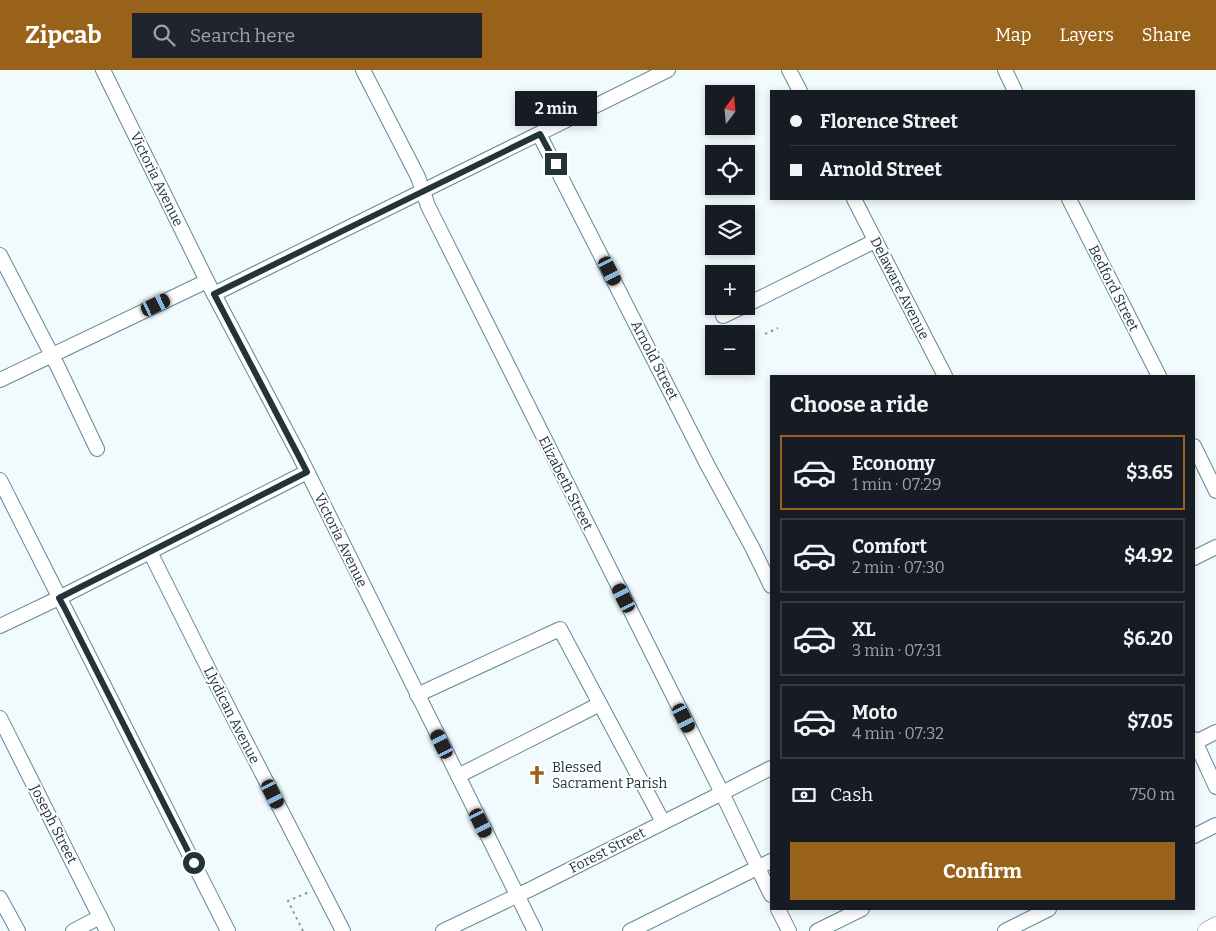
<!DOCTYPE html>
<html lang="en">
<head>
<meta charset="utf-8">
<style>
  body { margin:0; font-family:Bitter,serif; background:#20242c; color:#f1f3f6; height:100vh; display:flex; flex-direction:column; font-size:19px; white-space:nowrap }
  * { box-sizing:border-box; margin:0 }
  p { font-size:16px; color:#9ea1a6 }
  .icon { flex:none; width:28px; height:28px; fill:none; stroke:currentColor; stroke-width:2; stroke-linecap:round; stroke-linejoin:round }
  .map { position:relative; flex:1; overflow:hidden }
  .side { position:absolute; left:770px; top:305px; width:425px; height:535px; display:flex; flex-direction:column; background:#171b24; border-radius:0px; box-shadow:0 2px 8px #0003 }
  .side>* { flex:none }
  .hud { position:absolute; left:770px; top:20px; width:425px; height:110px; border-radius:0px; box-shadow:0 2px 8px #0003; display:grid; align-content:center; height:110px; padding:0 20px; background:#171b24 }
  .needle { width:32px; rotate:16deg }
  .tools { position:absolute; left:705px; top:15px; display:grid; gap:10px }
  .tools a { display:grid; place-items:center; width:50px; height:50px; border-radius:0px; background:#171b24; box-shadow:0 2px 8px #0003; font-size:25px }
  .end { position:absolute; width:22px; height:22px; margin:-11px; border:6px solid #233438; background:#fff; box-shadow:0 0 0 2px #fff }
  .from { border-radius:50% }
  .bubble { position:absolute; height:35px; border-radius:0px; background:#171b24; box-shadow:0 2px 8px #0003; font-size:16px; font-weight:700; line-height:35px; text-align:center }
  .car { position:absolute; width:15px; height:30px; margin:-15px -8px; border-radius:6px; box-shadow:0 0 4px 1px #0007; background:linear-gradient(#222 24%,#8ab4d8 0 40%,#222 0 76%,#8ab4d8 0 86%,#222 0) }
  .hud b { display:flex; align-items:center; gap:18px; height:48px; font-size:19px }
  .hud b+b { border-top:1px solid #363941 }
  .hud i { width:12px; height:12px; background:#f1f3f6 }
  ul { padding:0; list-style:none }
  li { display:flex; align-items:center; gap:15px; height:75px; margin:0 10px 8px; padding:0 10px; border:2px solid #363941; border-radius:0px }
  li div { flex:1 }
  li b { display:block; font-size:19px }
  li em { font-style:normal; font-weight:700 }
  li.selected { border-color:#98621a }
  li>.icon { width:45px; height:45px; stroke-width:1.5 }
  h2 { padding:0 20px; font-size:22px; line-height:60px }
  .pay { display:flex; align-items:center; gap:12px; height:55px; padding:0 20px; font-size:19px }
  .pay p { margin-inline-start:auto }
  .button { display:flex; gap:10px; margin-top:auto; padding:10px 20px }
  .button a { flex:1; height:58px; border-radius:0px; background:#98621a; color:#fff; font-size:20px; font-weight:700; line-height:58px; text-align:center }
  header { display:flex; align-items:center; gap:30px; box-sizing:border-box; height:70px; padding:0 25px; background:#98621a; color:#fff }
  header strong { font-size:24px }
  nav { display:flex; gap:28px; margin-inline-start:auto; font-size:18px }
  .search { width:350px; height:45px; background:#20242c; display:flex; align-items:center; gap:12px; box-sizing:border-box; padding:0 18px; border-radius:0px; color:#9ea1a6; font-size:19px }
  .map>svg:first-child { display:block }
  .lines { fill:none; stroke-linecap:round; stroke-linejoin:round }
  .minor-casing { stroke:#608993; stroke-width:16 }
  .major-casing { stroke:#608993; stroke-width:19 }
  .path { stroke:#8c999c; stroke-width:2; stroke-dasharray:2.5 4; stroke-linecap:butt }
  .minor { stroke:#fff; stroke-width:14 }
  .major { stroke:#fff; stroke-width:18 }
  .route { stroke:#233438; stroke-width:6 }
  .labels { text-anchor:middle; stroke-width:4; stroke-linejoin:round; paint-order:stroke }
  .street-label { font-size:14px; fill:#233438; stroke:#fff }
  .poi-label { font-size:14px; fill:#233438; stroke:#fff; text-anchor:start }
</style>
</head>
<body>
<header>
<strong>Zipcab</strong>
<div class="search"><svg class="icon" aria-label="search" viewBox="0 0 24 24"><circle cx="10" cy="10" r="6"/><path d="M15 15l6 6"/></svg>Search here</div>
<nav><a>Map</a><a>Layers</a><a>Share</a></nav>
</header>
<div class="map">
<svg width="1216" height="861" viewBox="0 0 1216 861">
  <rect width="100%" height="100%" fill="#f1fafc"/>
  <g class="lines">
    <!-- minor casing -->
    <g class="minor-casing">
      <g id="minor">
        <polyline points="103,0 207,211 299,385 535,861"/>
        <polyline points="363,0 418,107 428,136 722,723 771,825"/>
        <polyline points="789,0 800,21"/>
        <polyline points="1005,0 1015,21"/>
        <polyline points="539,64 708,396 752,477 771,516"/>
        <polyline points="854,129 945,306"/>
        <polyline points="1069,129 1159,306"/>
        <polyline points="0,185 58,297 97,379"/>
        <polyline points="214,224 668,0"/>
        <polyline points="746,235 875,171"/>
        <polyline points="723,246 744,236"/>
        <polyline points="0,310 207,211"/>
        <polyline points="1194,376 1216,421"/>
        <polyline points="0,410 228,861"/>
        <polyline points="150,482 210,602 343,861"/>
        <polyline points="1194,488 1216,477"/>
        <polyline points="0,556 59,528 307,402"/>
        <polyline points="417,625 560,559 663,752"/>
        <polyline points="0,648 107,861"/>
        <polyline points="1194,669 1216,717"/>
        <polyline points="1194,673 1216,662"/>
        <polyline points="458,706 600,634"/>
        <polyline points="1194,766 1216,755"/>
        <polyline points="0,828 18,861"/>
        <polyline points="778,839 789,861"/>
        <polyline points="73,861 100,847"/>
        <polyline points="443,861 531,819 722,723 771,698"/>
        <polyline points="630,861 771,791"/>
        <polyline points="817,861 862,839"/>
        <polyline points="1005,861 1049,839"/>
      </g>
    </g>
    <!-- major casing -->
    <g class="major-casing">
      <polyline id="major" points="1207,861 1216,856"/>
    </g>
    <!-- path -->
    <g class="path">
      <polyline points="765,264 778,258"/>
      <polyline points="303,861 288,831 309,822"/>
    </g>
    <!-- minor -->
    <use href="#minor" class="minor"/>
    <!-- major -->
    <use href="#major" class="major"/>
  </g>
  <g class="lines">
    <!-- route -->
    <polyline class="route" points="194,793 64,537 59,528 307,402 214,224 540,64 556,94"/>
  </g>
  <!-- icons -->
  <defs>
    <g id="church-bare" transform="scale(1.5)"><path d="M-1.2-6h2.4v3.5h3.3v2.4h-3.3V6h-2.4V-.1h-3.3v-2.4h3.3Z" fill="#98621a" stroke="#fff" stroke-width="2.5" paint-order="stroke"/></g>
  </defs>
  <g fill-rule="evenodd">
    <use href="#church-bare" x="537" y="705"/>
  </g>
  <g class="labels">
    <!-- street labels -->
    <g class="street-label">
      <text transform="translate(157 109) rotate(64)" y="5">Victoria Avenue</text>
      <text transform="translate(900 218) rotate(63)" y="5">Delaware Avenue</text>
      <text transform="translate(1114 218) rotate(63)" y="5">Bedford Street</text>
      <text transform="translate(655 290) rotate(63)" y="5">Arnold Street</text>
      <text transform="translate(566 413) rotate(63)" y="5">Elizabeth Street</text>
      <text transform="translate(341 470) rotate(64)" y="5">Victoria Avenue</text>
      <text transform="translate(232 645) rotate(63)" y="5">Llydican Avenue</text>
      <text transform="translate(54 754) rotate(63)" y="5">Joseph Street</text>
      <text transform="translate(607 780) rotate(-27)" y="5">Forest Street</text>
    </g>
    <!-- poi labels -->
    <g class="poi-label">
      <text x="552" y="702">Blessed<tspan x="552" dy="16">Sacrament Parish</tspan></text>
    </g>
  </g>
</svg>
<div class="tools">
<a><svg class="needle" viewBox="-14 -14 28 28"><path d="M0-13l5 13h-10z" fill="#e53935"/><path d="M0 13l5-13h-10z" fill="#9ea1a6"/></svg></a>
<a><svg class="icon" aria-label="locate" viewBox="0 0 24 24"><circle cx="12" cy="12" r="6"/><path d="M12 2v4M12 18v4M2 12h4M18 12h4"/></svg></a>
<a><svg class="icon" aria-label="layers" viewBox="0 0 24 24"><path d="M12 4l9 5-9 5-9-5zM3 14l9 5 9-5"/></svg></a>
<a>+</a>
<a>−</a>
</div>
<i class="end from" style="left:194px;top:793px"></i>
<i class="end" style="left:556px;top:94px"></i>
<div class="bubble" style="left:515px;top:21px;width:82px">2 min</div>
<i class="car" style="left:610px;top:201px;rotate:153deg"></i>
<i class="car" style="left:156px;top:235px;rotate:64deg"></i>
<i class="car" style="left:624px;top:528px;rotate:333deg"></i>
<i class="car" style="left:684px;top:648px;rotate:153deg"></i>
<i class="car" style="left:442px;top:674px;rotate:334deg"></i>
<i class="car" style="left:273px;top:724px;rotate:153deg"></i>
<i class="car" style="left:481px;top:753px;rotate:154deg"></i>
<div class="hud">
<b><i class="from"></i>Florence Street</b>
<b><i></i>Arnold Street</b>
</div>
<section class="side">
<h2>Choose a ride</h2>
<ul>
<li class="selected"><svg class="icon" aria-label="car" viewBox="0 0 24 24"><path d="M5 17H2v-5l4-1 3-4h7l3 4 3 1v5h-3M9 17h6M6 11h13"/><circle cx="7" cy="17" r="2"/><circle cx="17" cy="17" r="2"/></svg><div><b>Economy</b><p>1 min · 07:29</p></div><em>$3.65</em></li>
<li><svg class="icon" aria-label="car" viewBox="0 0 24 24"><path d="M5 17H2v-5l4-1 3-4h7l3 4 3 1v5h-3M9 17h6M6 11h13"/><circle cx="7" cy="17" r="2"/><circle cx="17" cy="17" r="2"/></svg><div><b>Comfort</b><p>2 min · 07:30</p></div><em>$4.92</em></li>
<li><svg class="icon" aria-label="car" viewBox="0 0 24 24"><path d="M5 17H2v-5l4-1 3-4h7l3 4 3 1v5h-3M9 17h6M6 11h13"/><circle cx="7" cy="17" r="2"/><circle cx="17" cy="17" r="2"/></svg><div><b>XL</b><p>3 min · 07:31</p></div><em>$6.20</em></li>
<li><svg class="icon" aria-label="car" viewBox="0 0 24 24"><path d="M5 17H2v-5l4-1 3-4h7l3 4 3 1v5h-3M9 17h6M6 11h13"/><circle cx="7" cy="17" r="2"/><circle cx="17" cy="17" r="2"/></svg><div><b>Moto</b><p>4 min · 07:32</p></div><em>$7.05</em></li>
</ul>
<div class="pay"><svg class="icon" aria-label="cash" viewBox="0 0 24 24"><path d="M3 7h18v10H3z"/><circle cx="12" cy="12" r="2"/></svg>Cash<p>750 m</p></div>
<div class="button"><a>Confirm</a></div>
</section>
</div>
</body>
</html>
